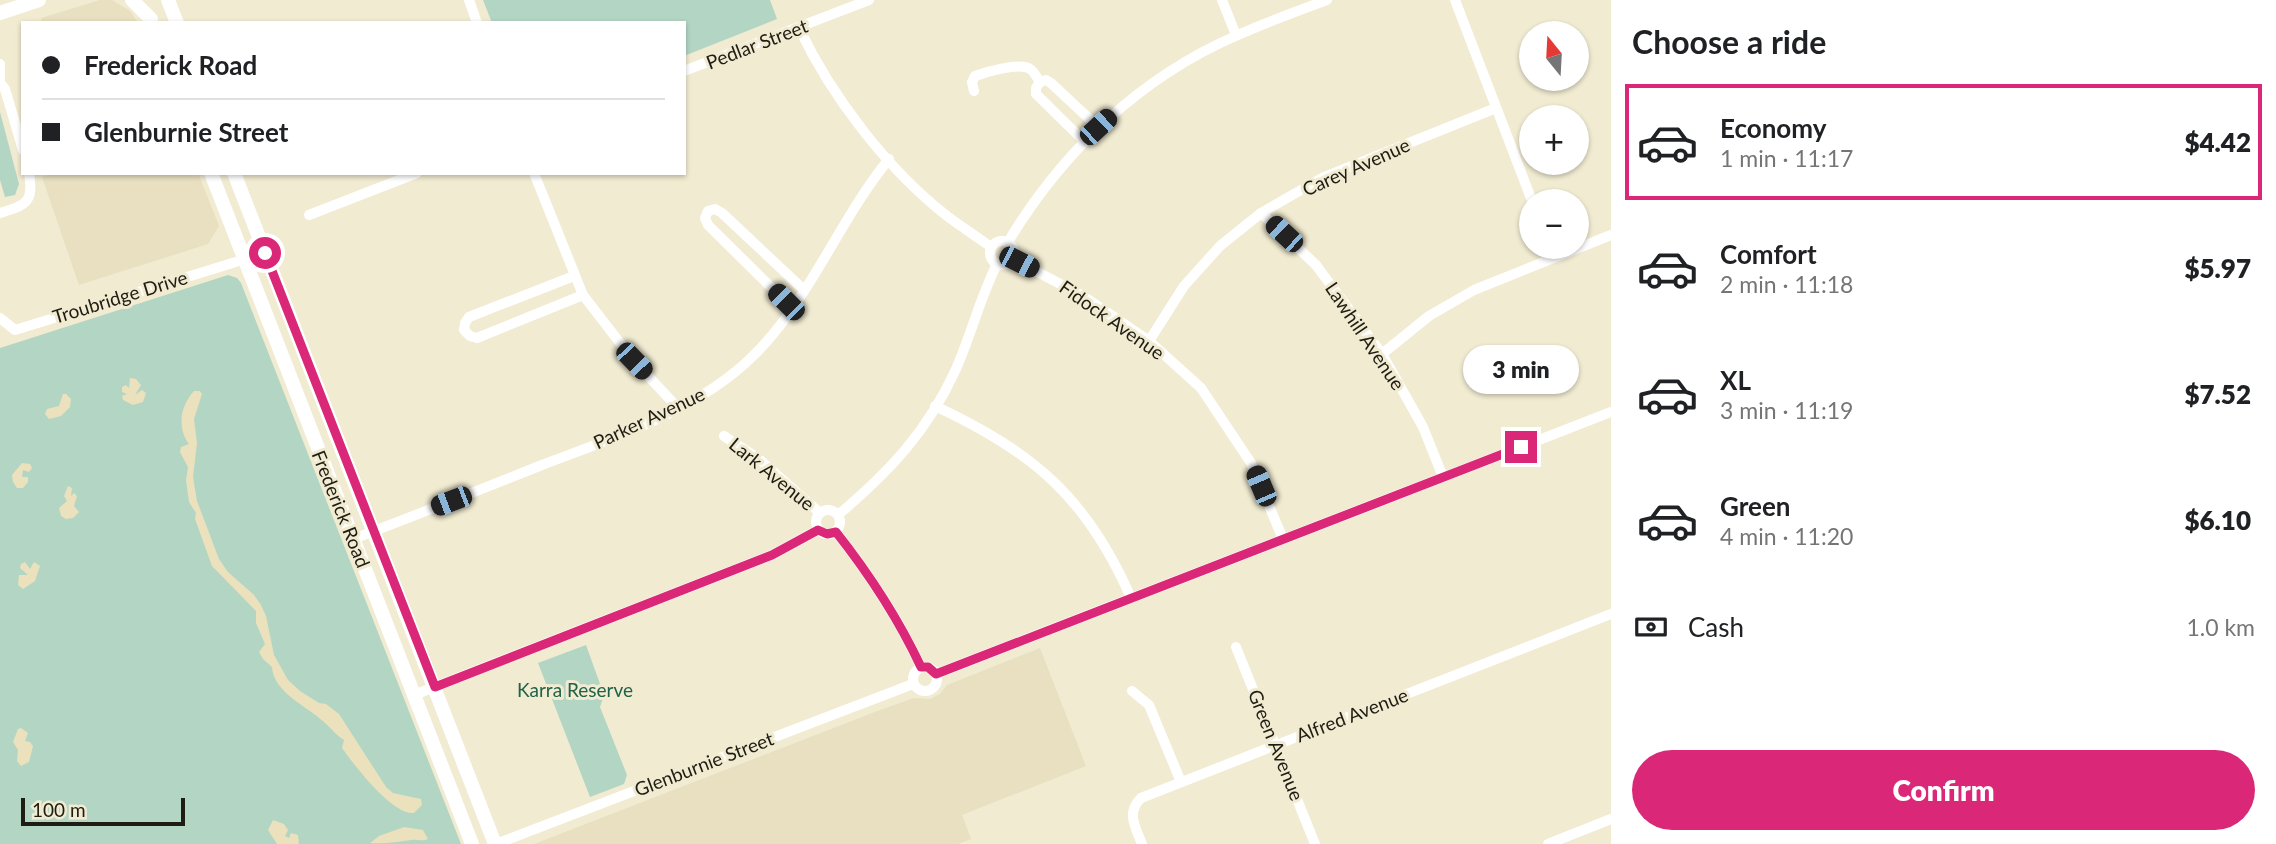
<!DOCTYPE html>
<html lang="en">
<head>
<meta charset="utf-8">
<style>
  body { margin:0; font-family:Lato,sans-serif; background:#f2f2f2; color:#202124; height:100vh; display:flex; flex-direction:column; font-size:26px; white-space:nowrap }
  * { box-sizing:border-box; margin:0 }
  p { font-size:23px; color:#757577 }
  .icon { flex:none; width:38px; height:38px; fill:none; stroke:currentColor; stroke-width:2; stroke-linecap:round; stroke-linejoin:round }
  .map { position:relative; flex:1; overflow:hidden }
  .side { display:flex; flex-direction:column; background:#fff; width:665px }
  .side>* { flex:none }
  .hud { position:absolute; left:21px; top:21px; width:665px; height:154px; border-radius:0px; box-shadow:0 2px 5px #0004; display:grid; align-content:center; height:154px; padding:0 21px; background:#fff }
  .needle { width:46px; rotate:342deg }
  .buttons { position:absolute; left:1519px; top:21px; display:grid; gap:14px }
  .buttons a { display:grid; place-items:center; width:70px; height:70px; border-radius:50%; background:#fff; box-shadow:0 2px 5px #0004; font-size:35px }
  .scale { position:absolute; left:21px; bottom:18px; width:164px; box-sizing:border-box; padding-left:7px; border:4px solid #1e1c13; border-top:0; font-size:19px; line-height:24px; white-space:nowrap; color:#1e1c13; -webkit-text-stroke:5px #f1ebd2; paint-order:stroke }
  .end { position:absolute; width:32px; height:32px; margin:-16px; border:9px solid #db2777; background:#fff; box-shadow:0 0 0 4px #fff }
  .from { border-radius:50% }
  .bubble { position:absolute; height:49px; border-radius:24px; background:#fff; box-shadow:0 2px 5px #0004; font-size:23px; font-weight:800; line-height:49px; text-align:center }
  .car { position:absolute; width:21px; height:42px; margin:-21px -10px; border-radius:9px; box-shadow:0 0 5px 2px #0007; background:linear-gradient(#222 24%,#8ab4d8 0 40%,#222 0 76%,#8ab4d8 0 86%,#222 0) }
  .hud b { display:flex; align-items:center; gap:24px; height:66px; font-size:26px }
  .hud b+b { border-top:2px solid #e0e0e0 }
  .hud i { width:18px; height:18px; background:#202124 }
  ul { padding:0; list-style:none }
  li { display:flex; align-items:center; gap:21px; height:116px; margin:0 14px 10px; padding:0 7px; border:4px solid transparent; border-radius:0px }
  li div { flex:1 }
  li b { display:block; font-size:26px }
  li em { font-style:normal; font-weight:800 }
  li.on { border-color:#db2777 }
  li>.icon { width:63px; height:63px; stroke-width:1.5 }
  h2 { padding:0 21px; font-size:32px; line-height:84px }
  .pay { display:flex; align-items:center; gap:18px; height:77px; padding:0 21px; font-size:26px }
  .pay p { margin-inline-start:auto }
  .button { display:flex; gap:14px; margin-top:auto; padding:14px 21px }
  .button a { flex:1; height:80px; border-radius:42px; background:#db2777; color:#fff; font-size:28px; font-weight:800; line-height:80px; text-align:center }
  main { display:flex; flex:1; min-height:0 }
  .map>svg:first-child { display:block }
  .built { fill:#e8e0c0 }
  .green { fill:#b3d5c4 }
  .sand { fill:#ebe1bc }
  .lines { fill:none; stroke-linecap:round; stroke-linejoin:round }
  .minor { stroke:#fff; stroke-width:10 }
  .secondary { stroke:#fff; stroke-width:14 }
  .route { stroke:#db2777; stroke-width:9 }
  .labels { text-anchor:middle; stroke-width:6; stroke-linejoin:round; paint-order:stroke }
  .street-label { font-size:19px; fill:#1e1c13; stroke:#f1ebd2 }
  .park-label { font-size:19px; fill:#206248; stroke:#f1ebd2 }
</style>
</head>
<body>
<main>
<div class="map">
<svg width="1611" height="844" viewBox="0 0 1611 844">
  <rect width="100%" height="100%" fill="#f1ebd2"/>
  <!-- built -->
  <g class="built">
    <polygon points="100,0 112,0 130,11 138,23 42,23 41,18"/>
    <polygon points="54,173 198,173 219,226 208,244 79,285 42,177"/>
    <polygon points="1040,648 1086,766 962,815 971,839 958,844 534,844 880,710 914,698 930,699 940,694 947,685"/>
  </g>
  <!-- green -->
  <g class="green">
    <polygon points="483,0 770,0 777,19 684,56 684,23 492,23"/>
    <polygon points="0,112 19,184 15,195 5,197 0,180"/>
    <polygon points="228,275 237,278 241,283 461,844 0,844 0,348"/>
    <polygon points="586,645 604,695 600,707 627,775 624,784 590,797 538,663"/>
  </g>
  <!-- sand -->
  <g class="sand">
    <polygon points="130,378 136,379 141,385 135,395 142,390 146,393 143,402 133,405 123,400 122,396 127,394 122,392 122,387 126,385 129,388"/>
    <path d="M194,391H200L202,394L194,419L197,443L193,477L197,501L219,559L228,572L254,595L261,605L266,616L274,655L288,680L300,691L319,703L326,704L339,714L386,787L393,793L421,799L422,805L414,813C392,815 355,766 342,748L344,740C336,735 331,728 324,722C308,707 273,692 272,667L263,659L259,652L265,644L256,623V611L212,566L195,519L196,513L189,502L186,480L188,467L180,452L181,447L189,444C177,428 180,406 194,391Z"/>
    <polygon points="63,394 66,394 71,399 70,407 61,416 49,419 45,414 47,409 59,406"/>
    <polygon points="22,463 30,464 32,468 29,472 23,470 22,477 28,477 28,482 23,488 17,488 13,482 12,475"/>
    <polygon points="68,486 72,488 71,496 74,493 77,496 74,506 79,512 73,518 66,519 61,516 59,508 67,501 64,496"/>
    <polygon points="25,562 30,569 34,562 40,566 35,581 23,589 18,585 19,575 28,575 20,568 21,564"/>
    <polygon points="21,728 28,733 25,741 30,742 33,746 29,762 21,766 17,761 18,750 13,742 18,729"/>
    <polygon points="273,820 284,824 288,830 285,836 289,838 291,833 298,835 299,844 277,844 268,830"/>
    <path d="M404,827L423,830L428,839C421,842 418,839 411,840C397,842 384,844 370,843L379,836Z"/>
  </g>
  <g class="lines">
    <!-- minor -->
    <g class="minor">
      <polyline points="469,0 477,23"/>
      <polyline points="1222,0 1236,35"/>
      <polyline points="1455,0 1532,201"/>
      <path d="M799,28C832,97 887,169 947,216C962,227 977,237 991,247"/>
      <polyline points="0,64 0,83 5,89 23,150"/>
      <polyline points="684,71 869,0"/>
      <path d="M974,91L972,82L975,76C986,72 1020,62 1030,69C1034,71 1037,78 1040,82"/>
      <polyline points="1084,141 1036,94 1036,88 1040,82 1046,80 1051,83 1098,127"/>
      <polyline points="534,173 583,295 634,361 679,409"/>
      <path d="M0,213C26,205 34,203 29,173"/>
      <polyline points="1261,213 1316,265 1382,354 1423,427 1443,477"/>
      <polyline points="309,215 417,173"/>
      <circle cx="1002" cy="253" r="12"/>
      <path d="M1008,242C1062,152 1140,77 1238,35C1267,22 1297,11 1327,0"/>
      <polyline points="1013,259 1083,296 1149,341 1201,388 1251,463 1283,539"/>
      <polyline points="574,276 469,317 465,323 464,330 470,336 477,338 583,295"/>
      <polyline points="791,307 708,225 705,218 708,211 715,209 722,213 804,290"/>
      <polyline points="0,318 15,330 265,253"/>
      <polyline points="1149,341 1184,286 1220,246 1261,213 1322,178 1496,108"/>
      <polyline points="1382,354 1429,316 1474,290 1611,235"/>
      <path d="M935,406C1033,452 1087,497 1131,598"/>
      <polyline points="724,436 759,459 820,513"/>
      <circle cx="828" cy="522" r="12"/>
      <path d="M838,515C889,472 928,431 956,369C971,335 980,298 997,264"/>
      <path d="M836,532C870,575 898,618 921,667"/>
      <path d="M353,539C417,515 479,490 542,465C615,437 696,412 753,356C810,300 839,220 889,159"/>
      <polyline points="1236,647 1315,844"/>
      <circle cx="925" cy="679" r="12"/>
      <polyline points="936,674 1611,412"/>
      <polyline points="1132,691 1149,705 1181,782"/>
      <polyline points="414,695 772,555 818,530"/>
      <polyline points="496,844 913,684"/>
      <path d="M1142,844C1135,826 1126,813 1141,798L1611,614"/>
      <polyline points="1548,844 1611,819"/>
    </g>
    <!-- secondary -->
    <g class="secondary">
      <polyline points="132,0 151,19"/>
      <polyline points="168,0 177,23"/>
      <polyline points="0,13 39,0"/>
      <polyline points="211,173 472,844"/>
      <polyline points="234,173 495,844"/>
    </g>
  </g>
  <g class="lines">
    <!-- route -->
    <path class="route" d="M265,253L435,687L772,555L818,530L827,534L836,532C870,575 898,618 921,667H928L936,674L1521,447"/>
  </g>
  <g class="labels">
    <!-- street labels -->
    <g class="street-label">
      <text transform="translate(757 44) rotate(-21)" y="7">Pedlar Street</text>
      <text transform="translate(1356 167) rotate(-24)" y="7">Carey Avenue</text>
      <text transform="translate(120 297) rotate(-17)" y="7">Troubridge Drive</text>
      <text transform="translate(1112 320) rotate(35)" y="7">Fidock Avenue</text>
      <text transform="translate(1365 336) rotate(56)" y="7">Lawhill Avenue</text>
      <text transform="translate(649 418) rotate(-25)" y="7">Parker Avenue</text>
      <text transform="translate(772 474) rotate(39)" y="7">Lark Avenue</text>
      <text transform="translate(341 509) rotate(68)" y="7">Frederick Road</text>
      <text transform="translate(1352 715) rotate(-21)" y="7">Alfred Avenue</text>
      <text transform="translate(1276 745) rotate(68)" y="7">Green Avenue</text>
      <text transform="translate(704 764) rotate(-21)" y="7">Glenburnie Street</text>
    </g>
    <!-- park labels -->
    <g class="park-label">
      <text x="575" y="697">Karra Reserve</text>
    </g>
  </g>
</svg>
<div class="buttons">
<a><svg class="needle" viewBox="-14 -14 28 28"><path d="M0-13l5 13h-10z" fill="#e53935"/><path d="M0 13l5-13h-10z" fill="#757577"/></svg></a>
<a>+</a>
<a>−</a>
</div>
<div class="scale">100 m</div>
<i class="end from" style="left:265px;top:253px"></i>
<i class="end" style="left:1521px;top:447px"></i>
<div class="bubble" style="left:1463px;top:345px;width:116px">3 min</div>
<i class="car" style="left:1098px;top:127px;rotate:47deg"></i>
<i class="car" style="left:1284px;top:234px;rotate:313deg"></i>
<i class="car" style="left:1019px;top:262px;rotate:117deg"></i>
<i class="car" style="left:786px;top:302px;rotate:315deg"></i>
<i class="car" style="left:634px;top:361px;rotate:136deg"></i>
<i class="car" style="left:1261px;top:486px;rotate:337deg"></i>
<i class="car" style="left:451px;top:501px;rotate:249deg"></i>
<div class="hud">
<b><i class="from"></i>Frederick Road</b>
<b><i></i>Glenburnie Street</b>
</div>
</div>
<section class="side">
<h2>Choose a ride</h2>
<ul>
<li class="on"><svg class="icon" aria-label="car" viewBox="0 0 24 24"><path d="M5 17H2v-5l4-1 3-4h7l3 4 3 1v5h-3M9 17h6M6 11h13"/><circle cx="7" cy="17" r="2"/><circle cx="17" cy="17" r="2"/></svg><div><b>Economy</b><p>1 min · 11:17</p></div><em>$4.42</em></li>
<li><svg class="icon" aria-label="car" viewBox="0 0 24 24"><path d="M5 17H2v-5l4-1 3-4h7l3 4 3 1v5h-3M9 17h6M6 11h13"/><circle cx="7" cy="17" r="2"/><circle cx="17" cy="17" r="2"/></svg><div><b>Comfort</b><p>2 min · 11:18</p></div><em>$5.97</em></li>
<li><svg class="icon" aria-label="car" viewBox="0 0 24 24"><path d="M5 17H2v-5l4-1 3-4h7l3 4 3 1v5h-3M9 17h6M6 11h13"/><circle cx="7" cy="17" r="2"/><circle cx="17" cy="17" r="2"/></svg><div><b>XL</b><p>3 min · 11:19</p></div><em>$7.52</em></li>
<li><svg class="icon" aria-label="car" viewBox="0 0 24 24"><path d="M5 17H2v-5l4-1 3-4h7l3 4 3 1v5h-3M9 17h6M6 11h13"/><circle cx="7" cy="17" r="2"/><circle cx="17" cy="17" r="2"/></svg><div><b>Green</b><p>4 min · 11:20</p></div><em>$6.10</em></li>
</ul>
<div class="pay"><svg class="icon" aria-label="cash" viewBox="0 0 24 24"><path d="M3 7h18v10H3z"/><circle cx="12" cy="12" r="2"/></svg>Cash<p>1.0 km</p></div>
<div class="button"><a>Confirm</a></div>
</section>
</main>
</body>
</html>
